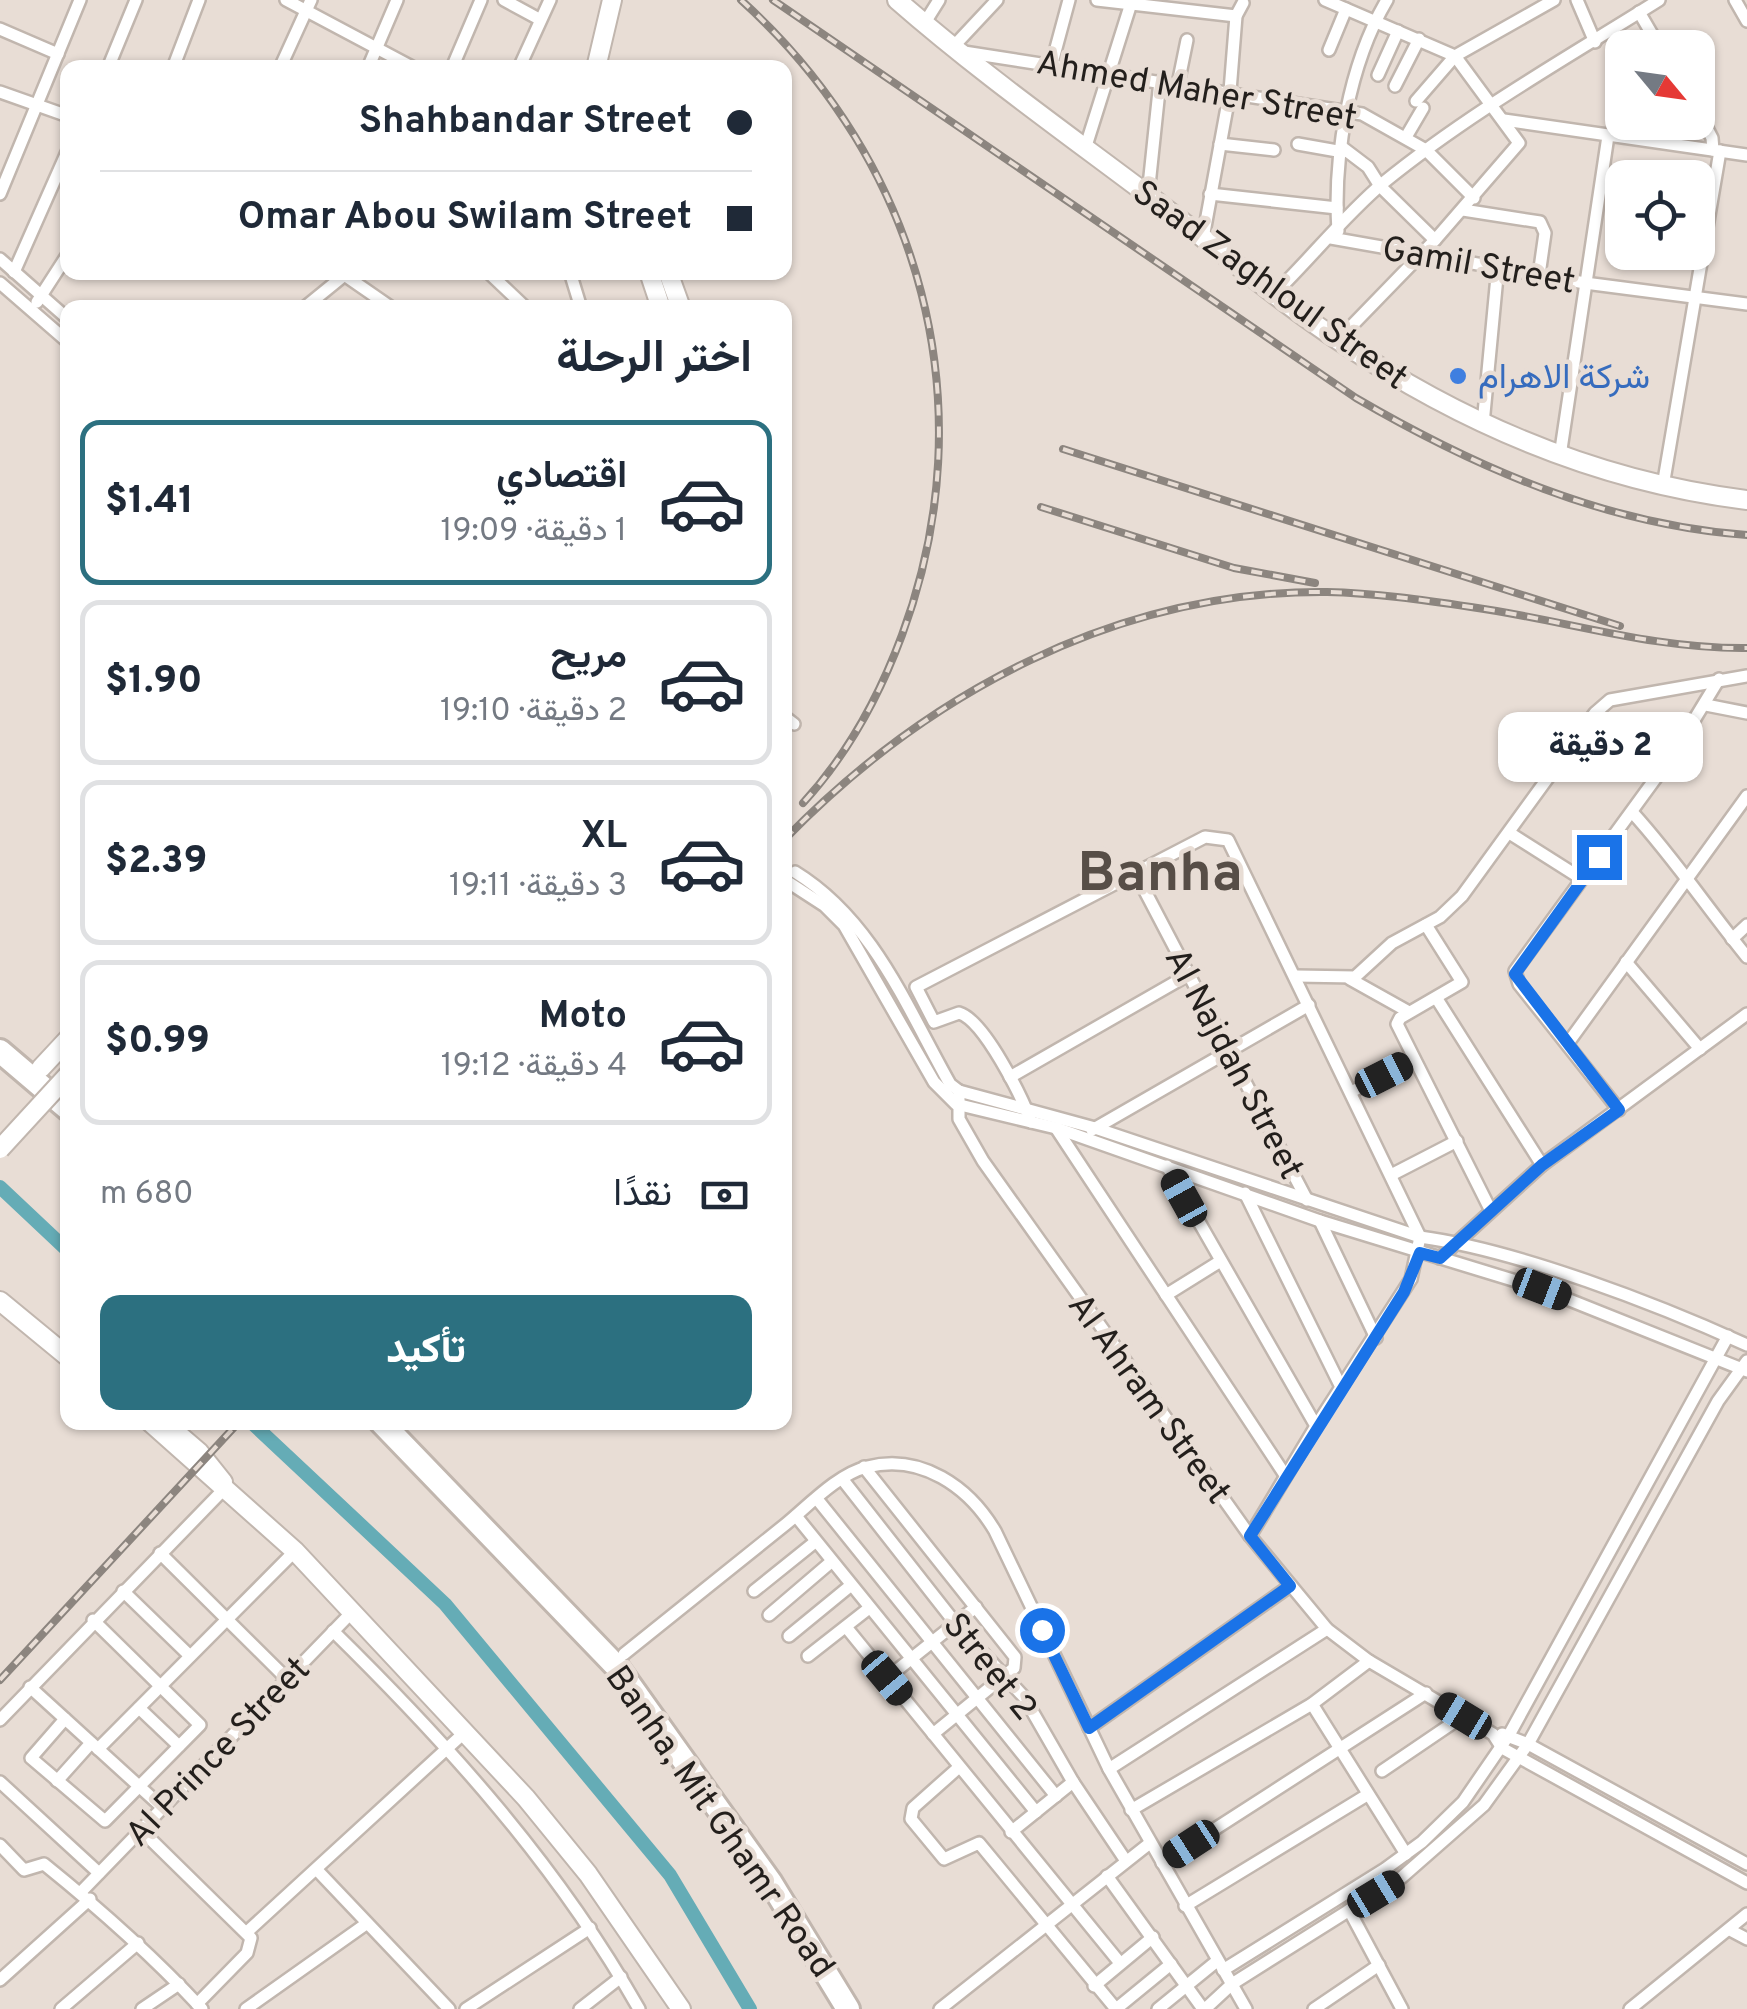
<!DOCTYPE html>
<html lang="ar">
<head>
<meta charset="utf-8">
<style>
  body { margin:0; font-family:Overpass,Vazirmatn,sans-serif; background:#f6f6f7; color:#1f2937; direction:rtl; height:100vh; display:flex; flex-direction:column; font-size:38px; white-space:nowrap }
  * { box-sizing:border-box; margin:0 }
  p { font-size:32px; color:#747a83 }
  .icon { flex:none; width:55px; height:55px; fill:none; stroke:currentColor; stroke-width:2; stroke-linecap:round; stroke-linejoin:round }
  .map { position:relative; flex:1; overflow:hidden; direction:ltr }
  .details { position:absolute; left:60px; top:300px; width:732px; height:1130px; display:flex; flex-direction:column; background:#fff; border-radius:20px; box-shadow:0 2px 8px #0004; direction:rtl }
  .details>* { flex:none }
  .banner { position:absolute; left:60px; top:60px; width:732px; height:220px; border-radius:20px; box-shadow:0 2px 8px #0004; direction:rtl; display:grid; align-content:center; height:220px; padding:0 40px; background:#fff }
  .needle { width:65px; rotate:119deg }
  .controls { position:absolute; left:1605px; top:30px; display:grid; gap:20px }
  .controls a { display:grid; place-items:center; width:110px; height:110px; border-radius:20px; background:#fff; box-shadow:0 2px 8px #0004; font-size:50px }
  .end { position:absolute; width:45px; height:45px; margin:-22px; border:12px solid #1a73e8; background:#fff; box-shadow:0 0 0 5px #fff }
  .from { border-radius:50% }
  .bubble { position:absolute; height:70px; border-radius:20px; background:#fff; box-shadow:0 2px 8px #0004; font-size:32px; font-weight:800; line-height:70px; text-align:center; direction:rtl }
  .car { position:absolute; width:30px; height:60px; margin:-30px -15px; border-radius:12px; box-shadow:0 0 8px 2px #0007; background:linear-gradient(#222 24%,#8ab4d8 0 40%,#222 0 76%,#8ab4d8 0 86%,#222 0) }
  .banner b { display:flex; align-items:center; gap:35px; height:95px; font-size:38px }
  .banner b+b { border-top:2px solid #e0e1e3 }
  .banner i { width:25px; height:25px; background:#1f2937 }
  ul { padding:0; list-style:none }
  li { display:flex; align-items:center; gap:30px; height:165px; margin:0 20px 15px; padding:0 20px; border:5px solid #e0e1e3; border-radius:20px }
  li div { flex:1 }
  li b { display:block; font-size:38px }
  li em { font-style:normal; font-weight:800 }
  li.active { border-color:#2c7080 }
  li>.icon { width:90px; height:90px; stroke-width:1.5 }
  h2 { padding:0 40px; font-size:45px; line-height:120px }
  .pay { display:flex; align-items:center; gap:25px; height:110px; padding:0 40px; font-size:38px }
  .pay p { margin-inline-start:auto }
  .cta { display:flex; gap:20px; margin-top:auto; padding:20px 40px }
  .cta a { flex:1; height:115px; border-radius:20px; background:#2c7080; color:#fff; font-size:40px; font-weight:800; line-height:115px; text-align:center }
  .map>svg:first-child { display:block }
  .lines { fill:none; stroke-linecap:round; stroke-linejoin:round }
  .canal { stroke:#65acb6; stroke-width:14 }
  .street-tunnel { stroke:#c1b7b0; stroke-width:11; stroke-dasharray:11 5.5; stroke-linecap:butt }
  .street-casing { stroke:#c1b6ae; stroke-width:16 }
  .secondary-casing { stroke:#c1b6ae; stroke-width:22 }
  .highway-casing { stroke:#c1b6ae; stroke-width:28 }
  .street { stroke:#fff; stroke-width:11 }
  .secondary { stroke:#fff; stroke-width:18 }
  .highway { stroke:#fff; stroke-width:22 }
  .rail-casing { stroke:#8c857f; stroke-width:8 }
  .rail { stroke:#e8ddd5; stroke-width:4; stroke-dasharray:11; stroke-linecap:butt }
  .secondary-bridge-casing { stroke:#c1b6ae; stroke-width:22; stroke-linecap:butt }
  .secondary-bridge { stroke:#fff; stroke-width:18 }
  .route { stroke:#1a73e8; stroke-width:12 }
  .shop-dot { fill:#3f7fe0; stroke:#e8ddd5; stroke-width:4 }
  .labels { text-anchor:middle; stroke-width:9; stroke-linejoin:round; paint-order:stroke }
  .street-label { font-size:35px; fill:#231f1c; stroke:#e8ddd5 }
  .shop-label { font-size:35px; fill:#366cbe; stroke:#e8ddd5; text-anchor:start }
  .town-label { font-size:55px; font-weight:bold; fill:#574e47; stroke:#e8ddd5 }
</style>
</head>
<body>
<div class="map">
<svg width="1747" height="2009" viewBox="0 0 1747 2009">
  <rect width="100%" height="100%" fill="#e8ddd5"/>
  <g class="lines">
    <!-- canal -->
    <g class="canal">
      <polyline points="0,1187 68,1251"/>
      <polyline points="251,1422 445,1604 670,1875 750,2009"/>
    </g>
    <!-- street-tunnel -->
    <polyline class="street-tunnel" points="785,868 795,872"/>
    <!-- street casing -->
    <g class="street-casing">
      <g id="street">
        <polyline points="286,0 414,68"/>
        <polyline points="504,0 539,19"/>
        <polyline points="1097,0 1236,16"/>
        <polyline points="1325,0 1455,56 1519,143 1435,240 1338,340"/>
        <polyline points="1577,0 1595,42"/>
        <polyline points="1735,0 1747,21"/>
        <polyline points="1639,12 1660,48"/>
        <polyline points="924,24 939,0"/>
        <polyline points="0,29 58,54"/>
        <polyline points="953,47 997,0"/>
        <polyline points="1329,50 1346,9"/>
        <polyline points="964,52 1362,114 1426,150 1474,198"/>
        <polyline points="1052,63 1069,0"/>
        <polyline points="108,68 136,0"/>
        <polyline points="173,68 199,0"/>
        <polyline points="280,68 311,0"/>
        <polyline points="368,68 397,0"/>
        <polyline points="452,68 481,0"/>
        <polyline points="519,68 550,0"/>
        <polyline points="1378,75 1398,31"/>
        <polyline points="1178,84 1187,40"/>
        <polyline points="1395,86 1419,39"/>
        <polyline points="0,92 68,116"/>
        <polyline points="1416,101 1455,56 1554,0"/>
        <polyline points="1698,111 1712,138 1713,150"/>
        <polyline points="1504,120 1747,155"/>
        <polyline points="1406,137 1423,108"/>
        <polyline points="1220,144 1274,150"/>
        <polyline points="1298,144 1343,152"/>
        <polyline points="1343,148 1368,167 1380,186 1435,240"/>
        <polyline points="1085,149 1132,0"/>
        <polyline points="0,194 80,0"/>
        <polyline points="1210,194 1337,208"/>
        <polyline points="1148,195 1160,81"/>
        <polyline points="1463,210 1540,222 1545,233 1539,275"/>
        <path d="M1338,231C1333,157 1349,64 1387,0"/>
        <polyline points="1203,238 1230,91 1236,16 1243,3"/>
        <polyline points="1331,238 1585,283 1747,304"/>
        <polyline points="0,259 68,319"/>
        <polyline points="14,272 68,150"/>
        <polyline points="340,272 392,308"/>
        <polyline points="488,272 526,308"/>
        <polyline points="570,272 581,308"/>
        <polyline points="0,283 68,342"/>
        <path d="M1275,293C1311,258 1345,215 1383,183C1469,113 1565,59 1659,0"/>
        <polyline points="37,302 68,254"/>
        <polyline points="304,308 347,273"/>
        <polyline points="1483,424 1498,266"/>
        <polyline points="1560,456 1608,136"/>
        <polyline points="1663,486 1720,151"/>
        <polyline points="1706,705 1747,713"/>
        <polyline points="785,717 794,724"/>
        <path d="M1632,812C1674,858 1708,909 1747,957"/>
        <polyline points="1511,834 1582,879"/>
        <path d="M795,872C873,920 906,1006 950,1084L959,1091"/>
        <polyline points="1135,872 1307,1200"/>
        <polyline points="788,882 825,906 844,925 934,1082 956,1104 1056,1128 1320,1221 1542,1289 1747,1371"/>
        <polyline points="1426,925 1462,982 1400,1018 1397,1024 1490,1209"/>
        <polyline points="1732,939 1747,925"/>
        <polyline points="1626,962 1700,1049"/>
        <polyline points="1296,976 1355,977 1392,943 1440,917 1462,896 1595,713 1610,700 1747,676"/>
        <polyline points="1350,979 1409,1012"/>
        <polyline points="1437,999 1542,1165"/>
        <polyline points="1568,1043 1747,796"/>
        <polyline points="1010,1077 1188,975"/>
        <polyline points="959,1091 959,1119 983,1161 1250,1536 1327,1629 1369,1661 1493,1734 1502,1748 1747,1883"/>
        <path d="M959,1091L1095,1128L1420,1237C1517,1250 1657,1304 1747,1345"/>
        <polyline points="1353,1091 1414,1059"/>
        <polyline points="1619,1110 1519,984 1515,971 1674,753 1719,679"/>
        <path d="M1031,1122C1022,1097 984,1020 959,1013L934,1022L916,987L1205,837L1228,840L1420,1237L1411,1279L1316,1426"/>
        <polyline points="1056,1128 1285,1475"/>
        <polyline points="1092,1130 1309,1005"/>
        <polyline points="1167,1166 1316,1426 1250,1536"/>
        <polyline points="1393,1174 1457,1141"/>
        <polyline points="1245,1193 1341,1387"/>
        <polyline points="1320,1221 1376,1338"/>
        <polyline points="1440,1258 1542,1165 1747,1014"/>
        <polyline points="1166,1295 1219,1262"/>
        <polyline points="864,1467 1015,1657 1014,1668 933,1734"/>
        <polyline points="843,1480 956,1624 1024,1697 1073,1782 1126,1861"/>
        <polyline points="817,1499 1056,1796"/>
        <polyline points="796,1516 1036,1812"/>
        <polyline points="160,1553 286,1678"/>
        <polyline points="123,1591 190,1656"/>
        <polyline points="754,1591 815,1542"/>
        <polyline points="769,1615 831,1562"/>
        <polyline points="846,1627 1120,1963"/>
        <path d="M333,1631C450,1746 557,1865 639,2009"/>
        <polyline points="789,1636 850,1586"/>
        <path d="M624,1654C678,1611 732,1567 786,1524C809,1505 838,1474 867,1467C921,1453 969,1487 995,1531L1109,1769L1246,2009"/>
        <polyline points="808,1656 868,1609"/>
        <polyline points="887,1678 976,1607"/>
        <polyline points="30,1687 163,1808"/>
        <polyline points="1312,1704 1406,1854"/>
        <polyline points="139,1708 179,1746"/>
        <polyline points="65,1719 31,1758 105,1821 200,1725 93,1620"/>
        <polyline points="0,1720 226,1487"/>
        <polyline points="1089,1728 1290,1586"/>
        <polyline points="1502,1734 1528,1744 1747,1864"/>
        <polyline points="98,1749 295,1551"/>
        <polyline points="958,1768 913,1808 911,1819 944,1859 979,1843 1116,2009"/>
        <polyline points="1109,1769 1327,1629"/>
        <polyline points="1382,1771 1463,1716"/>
        <polyline points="57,1781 91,1743"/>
        <polyline points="0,1782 99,1873"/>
        <polyline points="1131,1810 1312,1704 1369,1661"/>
        <polyline points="142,1831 251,1938 247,1953 197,2004"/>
        <polyline points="1011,1832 1073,1782"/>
        <path d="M0,1845L24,1870L44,1864C101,1910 152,1955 202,2009"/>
        <polyline points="1162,1863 1426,1693"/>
        <polyline points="317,1870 449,2009"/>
        <polyline points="1107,1876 1203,2009"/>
        <polyline points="81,1892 353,1611"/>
        <polyline points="1185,1906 1367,1795"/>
        <polyline points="1349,1910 1402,2009"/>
        <polyline points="1730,1930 1747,1939"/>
        <polyline points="248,1931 465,1732"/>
        <polyline points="1223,1970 1385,1869 1422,1842 1463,1802 1509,1735 1728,1336"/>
        <polyline points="0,1980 90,1899"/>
        <polyline points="1094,1986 1153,1937"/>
        <polyline points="61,2009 138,1943"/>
        <polyline points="142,2009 179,1984"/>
        <polyline points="246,2009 366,1924"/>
        <polyline points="466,2009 590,1928"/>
        <polyline points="580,2009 621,1977"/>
        <polyline points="940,2009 1150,1843"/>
        <polyline points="1116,2009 1171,1964"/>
        <polyline points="1158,2009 1217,1961"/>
        <polyline points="1205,2009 1232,1984 1402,1877 1484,1805 1528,1744 1718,1401 1747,1361"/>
        <polyline points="1314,2009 1379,1965"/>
        <polyline points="1630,2009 1747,1914"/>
      </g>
    </g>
    <!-- secondary casing -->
    <g class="secondary-casing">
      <g id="secondary">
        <path d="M897,0C977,70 1063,131 1148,195C1213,244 1274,298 1341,342C1465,425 1599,482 1747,500"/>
        <polyline points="596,68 612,0"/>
        <polyline points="649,272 661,308"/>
        <polyline points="668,272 681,308"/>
        <polyline points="41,1068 68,1039"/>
        <polyline points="0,1301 68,1357"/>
        <polyline points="150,1422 295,1551 526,1798 588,1874 681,2009"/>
        <polyline points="164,1422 199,1452 223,1482"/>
      </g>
    </g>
    <!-- highway casing -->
    <g class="highway-casing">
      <g id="highway">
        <polyline points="0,1051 68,1109"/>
        <polyline points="381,1422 617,1667 771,1883 848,2009"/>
      </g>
    </g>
    <!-- street -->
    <use href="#street" class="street"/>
    <!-- secondary -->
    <use href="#secondary" class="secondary"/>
    <!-- highway -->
    <use href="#highway" class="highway"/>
    <!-- rail casing -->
    <g class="rail-casing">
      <g id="rail">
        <path d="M741,0C922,163 987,406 902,635C879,697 848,754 803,803"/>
        <path d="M773,0L1356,398C1476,468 1607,525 1747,535"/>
        <polyline points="1063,449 1620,626"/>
        <polyline points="1041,507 1234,568 1315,583"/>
        <path d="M785,839C927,693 1118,590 1327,592C1375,593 1424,600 1471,607C1565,620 1650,649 1747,648"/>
        <polyline points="0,1680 239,1422"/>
      </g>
    </g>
    <!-- rail -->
    <use href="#rail" class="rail"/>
    <!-- secondary-bridge casing -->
    <g class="secondary-bridge-casing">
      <polyline id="secondary-bridge" points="0,1149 68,1075"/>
    </g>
    <!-- secondary-bridge -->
    <use href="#secondary-bridge" class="secondary-bridge"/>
  </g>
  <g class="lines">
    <!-- route -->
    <polyline class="route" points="1042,1630 1089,1728 1290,1586 1250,1536 1404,1292 1420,1253 1440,1258 1542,1165 1619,1110 1515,974 1599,857"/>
  </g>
  <!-- markers -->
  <circle class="shop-dot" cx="1458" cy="376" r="10"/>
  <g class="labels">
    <!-- street labels -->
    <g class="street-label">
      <text transform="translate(1197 89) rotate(10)" y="12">Ahmed Maher Street</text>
      <text transform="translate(1479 264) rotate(10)" y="12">Gamil Street</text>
      <text transform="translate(1271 284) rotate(36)" y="12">Saad Zaghloul Street</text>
      <text transform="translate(1235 1063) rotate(62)" y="12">Al Najdah Street</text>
      <text transform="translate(1150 1398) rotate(54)" y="12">Al Ahram Street</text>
      <text transform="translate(991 1666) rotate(51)" y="12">Street 2</text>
      <text transform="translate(217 1751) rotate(-46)" y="12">Al Prince Street</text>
      <text transform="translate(721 1821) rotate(55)" y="12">Banha, Mit Ghamr Road</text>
    </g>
    <!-- shop labels -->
    <g class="shop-label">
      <text x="1478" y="388">شركة الاهرام</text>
    </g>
    <!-- town labels -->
    <g class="town-label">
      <text x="1160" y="890">Banha</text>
    </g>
  </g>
</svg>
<div class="controls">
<a><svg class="needle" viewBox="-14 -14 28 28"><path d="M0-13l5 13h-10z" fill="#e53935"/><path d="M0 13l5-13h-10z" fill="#747a83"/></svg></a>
<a><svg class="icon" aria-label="locate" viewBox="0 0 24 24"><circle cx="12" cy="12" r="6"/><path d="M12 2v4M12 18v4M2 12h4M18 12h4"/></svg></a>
</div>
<i class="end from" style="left:1042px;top:1630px"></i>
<i class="end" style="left:1599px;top:857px"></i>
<div class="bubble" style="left:1498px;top:712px;width:205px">2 دقيقة</div>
<i class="car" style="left:1384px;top:1075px;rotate:63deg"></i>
<i class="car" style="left:1184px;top:1198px;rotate:331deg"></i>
<i class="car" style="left:1542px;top:1289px;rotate:111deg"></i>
<i class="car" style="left:887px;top:1678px;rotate:140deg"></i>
<i class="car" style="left:1463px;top:1716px;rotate:301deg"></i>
<i class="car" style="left:1191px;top:1844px;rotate:237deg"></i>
<i class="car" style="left:1376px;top:1894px;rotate:59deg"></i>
<div class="banner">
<b><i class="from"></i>Shahbandar Street</b>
<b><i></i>Omar Abou Swilam Street</b>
</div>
<section class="details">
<h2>اختر الرحلة</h2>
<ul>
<li class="active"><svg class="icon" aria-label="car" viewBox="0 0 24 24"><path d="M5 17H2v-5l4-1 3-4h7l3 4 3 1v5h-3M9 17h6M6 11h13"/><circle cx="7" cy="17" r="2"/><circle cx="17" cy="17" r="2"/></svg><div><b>اقتصادي</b><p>1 دقيقة · 19:09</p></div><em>$1.41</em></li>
<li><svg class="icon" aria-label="car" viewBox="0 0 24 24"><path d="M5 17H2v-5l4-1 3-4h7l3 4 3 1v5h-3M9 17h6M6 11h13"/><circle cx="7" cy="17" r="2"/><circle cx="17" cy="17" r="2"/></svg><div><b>مريح</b><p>2 دقيقة · 19:10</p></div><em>$1.90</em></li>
<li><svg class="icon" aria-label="car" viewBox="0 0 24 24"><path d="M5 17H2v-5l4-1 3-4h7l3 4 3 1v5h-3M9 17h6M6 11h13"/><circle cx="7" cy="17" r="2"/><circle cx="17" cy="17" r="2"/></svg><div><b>XL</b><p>3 دقيقة · 19:11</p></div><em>$2.39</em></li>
<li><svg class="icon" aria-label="car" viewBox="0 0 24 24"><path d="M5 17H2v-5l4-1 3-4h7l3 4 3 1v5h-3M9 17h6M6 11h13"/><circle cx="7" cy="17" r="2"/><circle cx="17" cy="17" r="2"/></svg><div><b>Moto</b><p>4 دقيقة · 19:12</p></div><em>$0.99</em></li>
</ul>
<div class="pay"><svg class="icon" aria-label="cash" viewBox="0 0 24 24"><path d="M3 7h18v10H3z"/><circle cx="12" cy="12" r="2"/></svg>نقدًا<p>680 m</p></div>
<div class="cta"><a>تأكيد</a></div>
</section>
</div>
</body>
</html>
